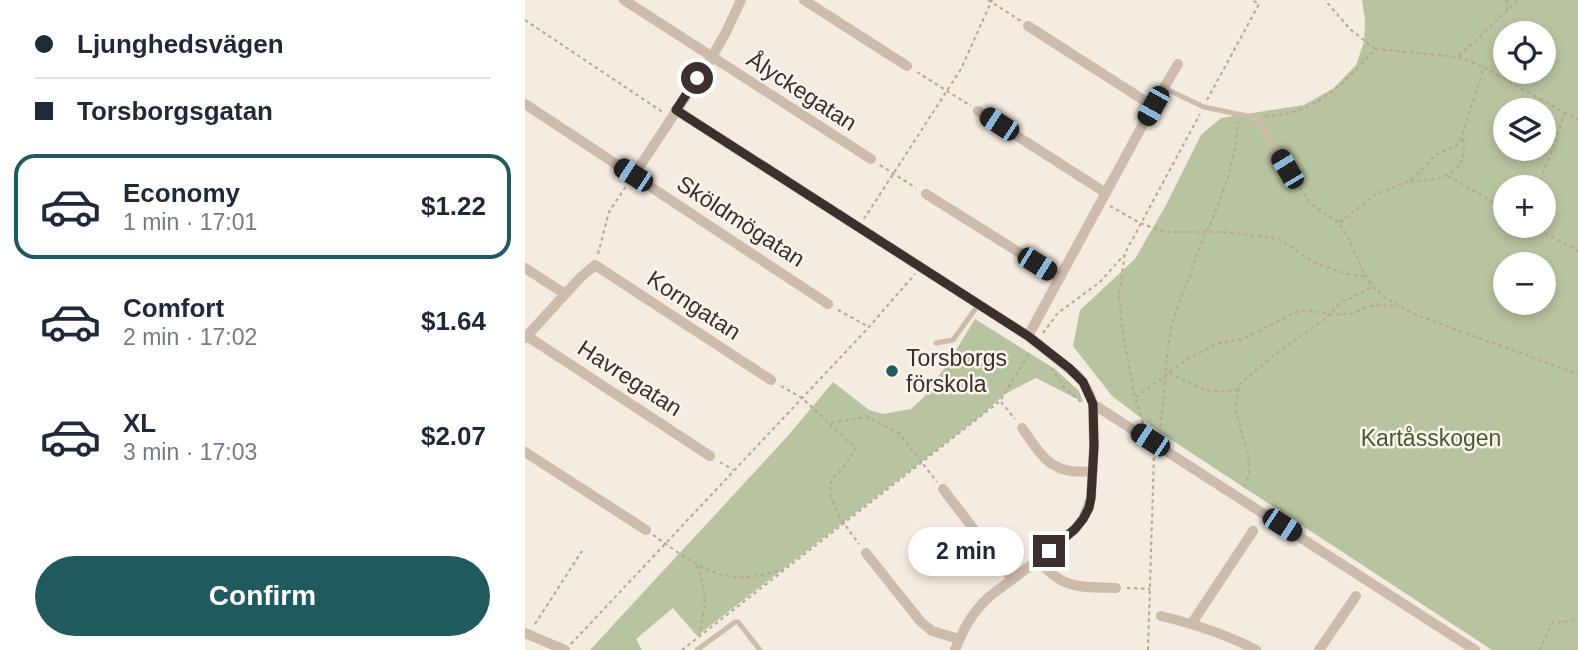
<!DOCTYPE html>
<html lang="en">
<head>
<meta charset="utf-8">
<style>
  body { margin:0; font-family:Helvetica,sans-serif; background:#f6f6f7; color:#1f2937; height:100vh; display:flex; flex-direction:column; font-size:26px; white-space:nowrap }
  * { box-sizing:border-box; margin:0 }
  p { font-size:23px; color:#747a83 }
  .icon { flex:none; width:38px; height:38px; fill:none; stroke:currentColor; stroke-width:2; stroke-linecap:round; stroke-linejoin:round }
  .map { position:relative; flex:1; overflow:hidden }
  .sheet { display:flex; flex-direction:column; background:#fff; width:525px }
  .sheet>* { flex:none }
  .banner { display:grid; align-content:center; height:154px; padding:0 35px; background:#fff }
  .fabs { position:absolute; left:968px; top:21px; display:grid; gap:14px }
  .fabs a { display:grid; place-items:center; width:63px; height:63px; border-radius:50%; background:#fff; box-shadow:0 4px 10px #0003; font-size:35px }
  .end { position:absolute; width:32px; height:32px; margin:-16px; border:9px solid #3b302b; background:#fff; box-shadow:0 0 0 4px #fff }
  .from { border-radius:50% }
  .bubble { position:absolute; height:49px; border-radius:24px; background:#fff; box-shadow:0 4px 10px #0003; font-size:23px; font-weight:700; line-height:49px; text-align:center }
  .car { position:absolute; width:21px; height:42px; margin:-21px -10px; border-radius:9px; box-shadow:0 0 5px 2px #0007; background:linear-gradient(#222 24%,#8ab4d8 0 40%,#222 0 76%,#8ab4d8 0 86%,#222 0) }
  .banner b { display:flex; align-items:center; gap:24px; height:66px; font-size:26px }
  .banner b+b { border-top:2px solid #e0e1e3 }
  .banner i { width:18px; height:18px; background:#1f2937 }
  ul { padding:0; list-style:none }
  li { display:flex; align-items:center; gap:21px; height:105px; margin:0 14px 10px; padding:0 21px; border:4px solid transparent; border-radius:21px }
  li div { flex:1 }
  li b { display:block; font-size:26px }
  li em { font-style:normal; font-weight:700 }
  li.active { border-color:#1f5a5e }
  li>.icon { width:63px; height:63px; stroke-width:1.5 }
  .action { display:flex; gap:14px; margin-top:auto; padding:14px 35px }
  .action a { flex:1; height:80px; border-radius:42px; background:#1f5a5e; color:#fff; font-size:28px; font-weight:700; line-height:80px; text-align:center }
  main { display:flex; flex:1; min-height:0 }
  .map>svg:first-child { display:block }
  .green { fill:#b8c4a0; fill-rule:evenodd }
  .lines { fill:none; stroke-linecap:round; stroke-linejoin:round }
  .path { stroke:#b9a596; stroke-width:2; stroke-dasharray:3.5 3.5; stroke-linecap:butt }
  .service { stroke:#cdbbac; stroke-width:5 }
  .minor { stroke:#cdbbac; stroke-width:10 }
  .route { stroke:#3b302b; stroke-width:9 }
  .poi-dot { fill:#1f5a5e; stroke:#fbf5ee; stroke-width:2.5 }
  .labels { text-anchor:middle; stroke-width:5; stroke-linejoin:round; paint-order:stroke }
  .street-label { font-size:23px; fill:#3b302b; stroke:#fbf5ee }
  .poi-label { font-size:23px; fill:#3b302b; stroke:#fbf5ee; text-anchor:start }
  .park-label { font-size:23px; fill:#4a5a2e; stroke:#fbf5ee }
</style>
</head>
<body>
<main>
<section class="sheet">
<div class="banner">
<b><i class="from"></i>Ljunghedsvägen</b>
<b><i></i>Torsborgsgatan</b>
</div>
<ul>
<li class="active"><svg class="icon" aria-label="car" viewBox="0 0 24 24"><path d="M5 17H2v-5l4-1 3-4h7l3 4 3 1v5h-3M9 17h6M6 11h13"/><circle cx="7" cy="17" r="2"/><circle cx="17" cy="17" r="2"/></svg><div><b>Economy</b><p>1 min · 17:01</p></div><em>$1.22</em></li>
<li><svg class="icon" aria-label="car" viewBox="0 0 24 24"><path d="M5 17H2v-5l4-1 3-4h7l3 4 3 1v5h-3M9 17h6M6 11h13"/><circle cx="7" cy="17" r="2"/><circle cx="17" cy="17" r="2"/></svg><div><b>Comfort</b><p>2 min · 17:02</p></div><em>$1.64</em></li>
<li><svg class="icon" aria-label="car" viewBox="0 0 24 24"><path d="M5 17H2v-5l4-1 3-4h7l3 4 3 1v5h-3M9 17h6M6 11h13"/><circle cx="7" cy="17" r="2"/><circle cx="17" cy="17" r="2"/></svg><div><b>XL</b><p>3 min · 17:03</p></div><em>$2.07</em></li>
</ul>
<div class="action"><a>Confirm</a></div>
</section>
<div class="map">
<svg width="1053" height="650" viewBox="0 0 1053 650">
  <rect width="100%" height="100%" fill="#f4ebe1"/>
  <!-- green -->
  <g class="green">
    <path d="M837,0H1053V650H967L636,433L587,396L548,346L555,310L610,259L641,205L676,135L696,118L779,105L809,88L831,65L839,42L840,20ZM980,33H1018V72H980ZM980,110H1018V149H980ZM980,187H1018V226H980ZM980,264H1018V303H980Z"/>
    <polygon points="450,319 530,369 554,391 558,402 511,378 480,394 458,414 172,636 148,608 111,639 117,650 65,650 261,438 308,382 344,410 358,414 386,409 399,397 425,360"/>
  </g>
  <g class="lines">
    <!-- path -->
    <g class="path">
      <polyline points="463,0 496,21"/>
      <polyline points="982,0 982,10"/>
      <polyline points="0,20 139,113"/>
      <polyline points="850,49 933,57 959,67 1040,113 1053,119"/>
      <polyline points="934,56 993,0"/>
      <polyline points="392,72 446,106"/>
      <polyline points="682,100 734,4 727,0"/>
      <path d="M740,117C749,115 758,115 767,112C800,104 829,73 850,49L825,29L800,0"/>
      <polyline points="355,165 391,188"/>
      <polyline points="767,176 786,204 814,223 823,237 840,276 847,286 859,297 891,315 1053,374"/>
      <polyline points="923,176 980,209"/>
      <path d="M885,181C914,181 944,176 938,139"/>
      <polyline points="1012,187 1030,144 1039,114"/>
      <polyline points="585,206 615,223 640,232 701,232 754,239 790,263 822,274 839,276"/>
      <polyline points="339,219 436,69 467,0"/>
      <polyline points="815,222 851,194 880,183 892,175 910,155 931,146 936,139 959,67"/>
      <polyline points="1008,226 1053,251"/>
      <polyline points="73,254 84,212 103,183"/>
      <polyline points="313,310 342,326"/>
      <polyline points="518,333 533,313 575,282 599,255"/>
      <polyline points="526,368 539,387 557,403"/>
      <polyline points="644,373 679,390 701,392 713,390"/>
      <polyline points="256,386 277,398 304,423 342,417 374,433 412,482"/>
      <polyline points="611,397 664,358 694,343 718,339 769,313 782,310 809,315 830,313 841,307 852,305 870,306"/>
      <polyline points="476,402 490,419"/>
      <polyline points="618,423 610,398 597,328 594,294 600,253 675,114"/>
      <path d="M305,424L321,440L331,446C328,454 321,464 316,470C313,473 310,475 308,478C296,496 324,530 334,544"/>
      <path d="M635,427C641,390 639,351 650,315C654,301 660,288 665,275C668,266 670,258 674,249C692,209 711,167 713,122"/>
      <polyline points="195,462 208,470"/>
      <polyline points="719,487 724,475 723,452 718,439 711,409 714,385 750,354 800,319 817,301 829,297 846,287"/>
      <path d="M128,535C155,553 184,579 219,577C232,577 245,573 258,570"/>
      <polyline points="172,565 179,589 180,606 174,635"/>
      <polyline points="602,588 625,589"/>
      <polyline points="10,624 57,551"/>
      <polyline points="46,644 344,327 390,274"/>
      <polyline points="157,650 475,401 505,352"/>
      <polyline points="623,650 629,454"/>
      <polyline points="1015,650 1027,623 1053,620"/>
    </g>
    <!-- service -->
    <g class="service">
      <polyline points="639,88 679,107 732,118 762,169"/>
      <polyline points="411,343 428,340 454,304"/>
      <polyline points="172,650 210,622 213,622 235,650"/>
    </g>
    <!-- minor -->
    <g class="minor">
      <polyline points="99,0 346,159"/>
      <polyline points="279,0 382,66"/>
      <polyline points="503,26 628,106"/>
      <polyline points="0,104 303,304"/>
      <path d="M151,110L503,336L552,375L558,382L565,395L568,404L569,446L566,498L558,519L550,529L513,560L465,596C447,613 439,627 430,650"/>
      <polyline points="453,111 581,193"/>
      <polyline points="109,175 187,57 201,32 216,0"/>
      <polyline points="401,194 535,278"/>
      <polyline points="0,268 40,294"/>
      <polyline points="2,336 185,456"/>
      <polyline points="503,336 628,106 653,64"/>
      <polyline points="0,338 55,278 70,265 246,380"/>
      <polyline points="568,404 950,650"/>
      <path d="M497,428C518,458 527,476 568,471"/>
      <polyline points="0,452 121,530"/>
      <polyline points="418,489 487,579"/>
      <polyline points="341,553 396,622 407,631 434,639"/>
      <path d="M513,560C538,590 555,587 591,588"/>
      <path d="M636,616C669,624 701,634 731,650"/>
      <polyline points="667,623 728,531"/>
      <polyline points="0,633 40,650"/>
      <polyline points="794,650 831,596"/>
    </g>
  </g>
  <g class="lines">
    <!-- route -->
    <polyline class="route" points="172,78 151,110 503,336 544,368 558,382 568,404 569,446 566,498 564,508 558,519 550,529 524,551"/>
  </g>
  <!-- markers -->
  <circle class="poi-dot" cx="367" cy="371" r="7"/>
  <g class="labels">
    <!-- street labels -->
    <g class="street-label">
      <text transform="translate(277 91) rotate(33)" y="8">Ålyckegatan</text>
      <text transform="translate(216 221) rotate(33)" y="8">Sköldmögatan</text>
      <text transform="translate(169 305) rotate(33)" y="8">Korngatan</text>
      <text transform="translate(105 378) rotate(33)" y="8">Havregatan</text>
    </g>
    <!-- poi labels -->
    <g class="poi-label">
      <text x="381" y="366">Torsborgs<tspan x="381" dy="26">förskola</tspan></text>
    </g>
    <!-- park labels -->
    <g class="park-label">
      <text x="906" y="446">Kartåsskogen</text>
    </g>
  </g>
</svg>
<div class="fabs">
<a><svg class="icon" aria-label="locate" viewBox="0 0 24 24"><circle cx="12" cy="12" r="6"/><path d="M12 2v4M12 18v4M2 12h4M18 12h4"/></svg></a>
<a><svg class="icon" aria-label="layers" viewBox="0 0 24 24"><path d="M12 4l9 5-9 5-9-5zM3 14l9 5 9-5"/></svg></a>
<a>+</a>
<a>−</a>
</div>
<i class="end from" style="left:172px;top:78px"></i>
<i class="end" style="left:524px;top:551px"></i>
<div class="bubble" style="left:383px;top:527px;width:116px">2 min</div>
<i class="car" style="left:628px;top:106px;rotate:209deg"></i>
<i class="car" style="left:474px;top:124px;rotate:303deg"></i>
<i class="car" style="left:762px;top:169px;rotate:329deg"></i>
<i class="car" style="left:108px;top:175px;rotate:303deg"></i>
<i class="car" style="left:512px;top:264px;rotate:122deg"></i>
<i class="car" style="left:625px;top:440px;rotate:303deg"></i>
<i class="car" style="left:757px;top:525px;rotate:123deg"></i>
</div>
</main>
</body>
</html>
